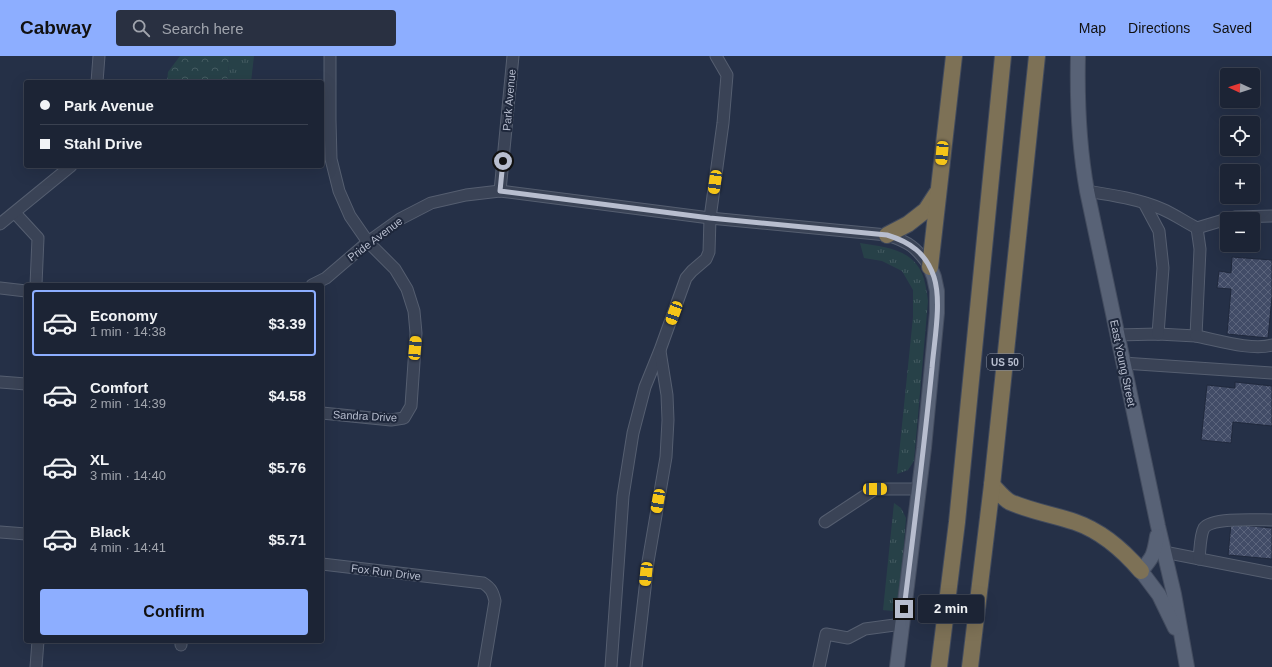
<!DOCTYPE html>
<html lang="en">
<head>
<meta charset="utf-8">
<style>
  body { margin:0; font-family:Arial,sans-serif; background:#293041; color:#f1f3f6; height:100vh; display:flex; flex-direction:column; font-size:15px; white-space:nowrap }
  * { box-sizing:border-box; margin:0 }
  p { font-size:13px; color:#a0a4ad }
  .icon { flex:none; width:22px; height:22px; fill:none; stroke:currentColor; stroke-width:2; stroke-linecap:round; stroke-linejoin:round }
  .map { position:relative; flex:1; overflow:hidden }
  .details { position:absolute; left:24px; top:227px; width:300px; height:360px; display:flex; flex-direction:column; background:#1c2435; border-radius:4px; box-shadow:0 4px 16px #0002,0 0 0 1px #3a4150 }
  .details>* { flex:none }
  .guide { position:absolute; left:24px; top:24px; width:300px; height:88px; border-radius:4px; box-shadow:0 4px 16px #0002,0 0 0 1px #3a4150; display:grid; align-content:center; height:88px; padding:0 16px; background:#1c2435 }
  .needle { width:26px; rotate:273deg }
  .buttons { position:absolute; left:1220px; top:12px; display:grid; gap:8px }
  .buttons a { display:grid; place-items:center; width:40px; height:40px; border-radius:4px; background:#1c2435; box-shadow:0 4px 16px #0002,0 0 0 1px #3a4150; font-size:20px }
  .end { position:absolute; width:18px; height:18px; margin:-9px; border:5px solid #b8becf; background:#111; box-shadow:0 0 0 2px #111 }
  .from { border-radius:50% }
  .bubble { position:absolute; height:28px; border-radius:4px; background:#1c2435; box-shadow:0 4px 16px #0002,0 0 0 1px #3a4150; font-size:13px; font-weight:700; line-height:28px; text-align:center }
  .car { position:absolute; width:12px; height:24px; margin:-12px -6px; border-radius:5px; box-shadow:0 0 3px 1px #0007; background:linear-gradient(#f5c518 24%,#345 0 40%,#f5c518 0 76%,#345 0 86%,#f5c518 0) }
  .guide b { display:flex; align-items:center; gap:14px; height:38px; font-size:15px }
  .guide b+b { border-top:1px solid #3a4150 }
  .guide i { width:10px; height:10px; background:#f1f3f6 }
  ul { padding:7px 0 0; list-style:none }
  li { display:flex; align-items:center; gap:12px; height:66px; margin:0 8px 6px; padding:0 8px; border:2px solid transparent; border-radius:4px }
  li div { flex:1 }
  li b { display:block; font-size:15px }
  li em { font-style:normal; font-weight:700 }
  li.selected { border-color:#8daeff }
  li>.icon { width:36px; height:36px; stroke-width:1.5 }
  .action { display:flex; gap:8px; margin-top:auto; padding:8px 16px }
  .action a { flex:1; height:46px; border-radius:4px; background:#8daeff; color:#111; font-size:16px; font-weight:700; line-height:46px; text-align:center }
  header { display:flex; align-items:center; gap:24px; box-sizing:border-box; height:56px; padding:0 20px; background:#8daeff; color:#111 }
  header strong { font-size:19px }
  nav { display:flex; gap:22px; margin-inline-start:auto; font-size:14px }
  .search { width:280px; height:36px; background:#293041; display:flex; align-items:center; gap:10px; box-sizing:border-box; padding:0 14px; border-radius:4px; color:#a0a4ad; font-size:15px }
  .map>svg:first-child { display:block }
  .grass { fill:url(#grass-tufts) }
  .forest { fill:url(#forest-crowns) }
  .building { fill:url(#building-cross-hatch); stroke:#20293d }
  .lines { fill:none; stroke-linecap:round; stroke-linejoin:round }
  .minor-casing { stroke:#555e70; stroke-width:13 }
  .major-casing { stroke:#434c5f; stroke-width:16 }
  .highway-casing { stroke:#414a5d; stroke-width:18 }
  .minor { stroke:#3a4356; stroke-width:11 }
  .major { stroke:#586276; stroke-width:14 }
  .highway { stroke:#7d7156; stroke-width:16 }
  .route { stroke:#b8becf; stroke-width:5 }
  .labels { text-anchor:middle; stroke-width:4; stroke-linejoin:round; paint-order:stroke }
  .shield { fill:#1e273b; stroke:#8a91a3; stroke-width:1 }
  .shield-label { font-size:10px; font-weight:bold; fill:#b8becf }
  .street-label { font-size:11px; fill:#b8becf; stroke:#1e273b }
</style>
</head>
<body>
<header>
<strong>Cabway</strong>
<div class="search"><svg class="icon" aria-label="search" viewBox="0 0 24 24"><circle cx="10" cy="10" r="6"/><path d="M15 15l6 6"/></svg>Search here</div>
<nav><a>Map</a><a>Directions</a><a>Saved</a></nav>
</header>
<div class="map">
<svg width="1272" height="611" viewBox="0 0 1272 611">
  <defs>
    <pattern id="grass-tufts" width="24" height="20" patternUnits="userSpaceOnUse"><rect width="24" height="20" fill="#274148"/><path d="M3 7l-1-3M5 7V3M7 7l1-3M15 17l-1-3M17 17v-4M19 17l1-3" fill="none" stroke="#445b61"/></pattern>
    <pattern id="forest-crowns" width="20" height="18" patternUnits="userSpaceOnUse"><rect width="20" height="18" fill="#274148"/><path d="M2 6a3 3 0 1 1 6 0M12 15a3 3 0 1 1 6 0" fill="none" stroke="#445b61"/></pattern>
    <pattern id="building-cross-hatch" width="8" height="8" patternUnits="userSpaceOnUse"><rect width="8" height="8" fill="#424c67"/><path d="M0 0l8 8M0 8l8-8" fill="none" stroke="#5b647c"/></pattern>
  </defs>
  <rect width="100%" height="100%" fill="#253047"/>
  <!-- grass -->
  <g class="grass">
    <polygon points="230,0 254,0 251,26 227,26"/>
    <path d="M860,187C886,191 915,193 924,223C926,230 927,238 928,245L914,405L908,414L897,418L913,261V234L902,215L882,205L864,202Z"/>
    <polygon points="894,447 901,452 906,462 899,554 892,555 883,554"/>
  </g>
  <!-- forest -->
  <polygon class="forest" points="180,0 230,0 227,26 167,26 168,16"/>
  <!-- building -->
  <g class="building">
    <polygon points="1232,201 1272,204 1272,241 1268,282 1227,278 1231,233 1217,232 1219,215 1231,217"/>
    <polygon points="1235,326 1272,330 1272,370 1233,366 1231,387 1201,384 1207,329 1235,332"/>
    <polygon points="1231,468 1272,472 1272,503 1228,499"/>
  </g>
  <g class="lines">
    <!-- minor casing -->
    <g class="minor-casing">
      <g id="minor">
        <polyline points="97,26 99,0"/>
        <polyline points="500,135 513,0"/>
        <path d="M1087,135C1112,139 1138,143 1162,153C1174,158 1185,166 1197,172L1200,193L1196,280L1158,278L1117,279"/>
        <polyline points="1144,147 1159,175 1163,212 1158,278"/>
        <polyline points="15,157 38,182 36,229"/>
        <polyline points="1227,163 1235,161 1272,160"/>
        <polyline points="0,168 71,110"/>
        <polyline points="1197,172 1227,163"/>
        <path d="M312,229L326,222L368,186L400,163L431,147L466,139L500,135L710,162L887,179C909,186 916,191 930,211"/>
        <polyline points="0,232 26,235"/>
        <path d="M1196,280C1217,284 1252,295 1272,289"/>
        <polyline points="1123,307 1272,317"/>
        <polyline points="0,326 26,328"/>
        <polyline points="322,357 391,364 404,362 411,350 416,277 414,255 407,233 395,213 368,186 350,160 339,135 331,103 330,64 330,0"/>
        <polyline points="825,466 875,433 919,433"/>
        <polyline points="0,476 26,478"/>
        <polyline points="1164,496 1272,517"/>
        <path d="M1199,503C1200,495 1200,479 1204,472C1212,461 1259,464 1272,464"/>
        <path d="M322,508L483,527C491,532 493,536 495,545L484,611"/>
        <polyline points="181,589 181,585"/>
        <polyline points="36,611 38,585"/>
        <polyline points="611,611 623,440 633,377 645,331 660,294 686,222 692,215 706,203 709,196 710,162 723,67 727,19 716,0"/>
        <polyline points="636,611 648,506 666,401 668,364 667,339 660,295"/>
        <polyline points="819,611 826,578 848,582 865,573 902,568"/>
      </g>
    </g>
    <!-- major casing -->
    <g class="major-casing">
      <g id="major">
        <path d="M1078,0C1077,45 1079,91 1087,135L1158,470L1174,538L1187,611"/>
        <path d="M1157,480C1154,499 1153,501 1141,515L1159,539L1175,572"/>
        <polyline points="897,611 924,392 937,257 937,235 934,221 930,211"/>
      </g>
    </g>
    <!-- highway casing -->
    <g class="highway-casing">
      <g id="highway">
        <polyline points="887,179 908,168 926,154 937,137"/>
        <polyline points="930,211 954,0"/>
        <path d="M992,429C997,434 1003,442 1010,446C1030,455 1054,459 1075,466C1101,475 1123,494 1141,515"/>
        <polyline points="939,611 957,466 1003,0"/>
        <polyline points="970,611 992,429 1037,0"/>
      </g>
    </g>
    <!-- minor -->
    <use href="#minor" class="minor"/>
    <!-- major -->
    <use href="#major" class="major"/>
    <!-- highway -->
    <use href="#highway" class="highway"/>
  </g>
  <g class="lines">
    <!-- route -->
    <path class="route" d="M503,105L500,135L710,162L887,179C910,186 926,197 934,221C942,246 934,286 932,312C924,392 914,473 904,553"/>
  </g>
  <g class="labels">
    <!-- shield labels -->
    <rect class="shield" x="987" y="298" width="36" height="16" rx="3"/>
    <g class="shield-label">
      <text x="1005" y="310">US 50</text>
    </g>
    <!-- street labels -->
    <g class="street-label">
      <text transform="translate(509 44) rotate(-85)" y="4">Park Avenue</text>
      <text transform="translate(375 183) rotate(-37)" y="4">Pride Avenue</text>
      <text transform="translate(1123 307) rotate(78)" y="4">East Young Street</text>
      <text transform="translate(365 360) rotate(3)" y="4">Sandra Drive</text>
      <text transform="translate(386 516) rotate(7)" y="4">Fox Run Drive</text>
    </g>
  </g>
</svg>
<div class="buttons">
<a><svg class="needle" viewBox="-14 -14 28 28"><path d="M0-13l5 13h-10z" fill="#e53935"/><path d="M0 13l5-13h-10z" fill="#a0a4ad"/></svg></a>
<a><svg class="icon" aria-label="locate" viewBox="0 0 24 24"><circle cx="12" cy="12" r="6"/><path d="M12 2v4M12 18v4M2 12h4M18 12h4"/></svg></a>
<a>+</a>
<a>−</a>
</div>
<i class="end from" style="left:503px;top:105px"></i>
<i class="end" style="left:904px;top:553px"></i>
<div class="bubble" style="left:918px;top:539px;width:66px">2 min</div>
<i class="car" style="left:942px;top:97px;rotate:185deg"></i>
<i class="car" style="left:715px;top:126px;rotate:188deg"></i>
<i class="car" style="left:674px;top:257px;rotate:200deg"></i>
<i class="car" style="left:415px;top:292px;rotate:5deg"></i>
<i class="car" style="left:875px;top:433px;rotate:90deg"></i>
<i class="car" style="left:658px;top:445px;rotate:190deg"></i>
<i class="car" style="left:646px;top:518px;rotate:186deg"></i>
<div class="guide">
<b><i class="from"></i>Park Avenue</b>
<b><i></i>Stahl Drive</b>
</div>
<section class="details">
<ul>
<li class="selected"><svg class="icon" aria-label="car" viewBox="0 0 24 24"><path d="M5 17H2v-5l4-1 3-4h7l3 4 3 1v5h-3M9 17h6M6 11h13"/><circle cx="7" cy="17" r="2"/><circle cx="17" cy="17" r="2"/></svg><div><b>Economy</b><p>1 min · 14:38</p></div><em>$3.39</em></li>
<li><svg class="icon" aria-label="car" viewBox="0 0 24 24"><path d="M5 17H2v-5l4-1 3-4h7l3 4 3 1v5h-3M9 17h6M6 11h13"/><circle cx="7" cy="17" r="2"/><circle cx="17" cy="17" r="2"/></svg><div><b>Comfort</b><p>2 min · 14:39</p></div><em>$4.58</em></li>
<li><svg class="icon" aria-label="car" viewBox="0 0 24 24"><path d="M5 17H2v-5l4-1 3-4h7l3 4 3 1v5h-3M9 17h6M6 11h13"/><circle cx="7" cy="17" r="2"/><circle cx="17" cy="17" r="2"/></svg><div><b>XL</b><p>3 min · 14:40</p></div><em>$5.76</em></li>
<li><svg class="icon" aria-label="car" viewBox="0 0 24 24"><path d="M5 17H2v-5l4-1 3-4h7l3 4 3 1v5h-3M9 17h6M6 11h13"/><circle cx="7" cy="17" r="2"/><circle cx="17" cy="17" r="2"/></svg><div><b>Black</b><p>4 min · 14:41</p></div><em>$5.71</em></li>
</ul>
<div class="action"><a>Confirm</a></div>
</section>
</div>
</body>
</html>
